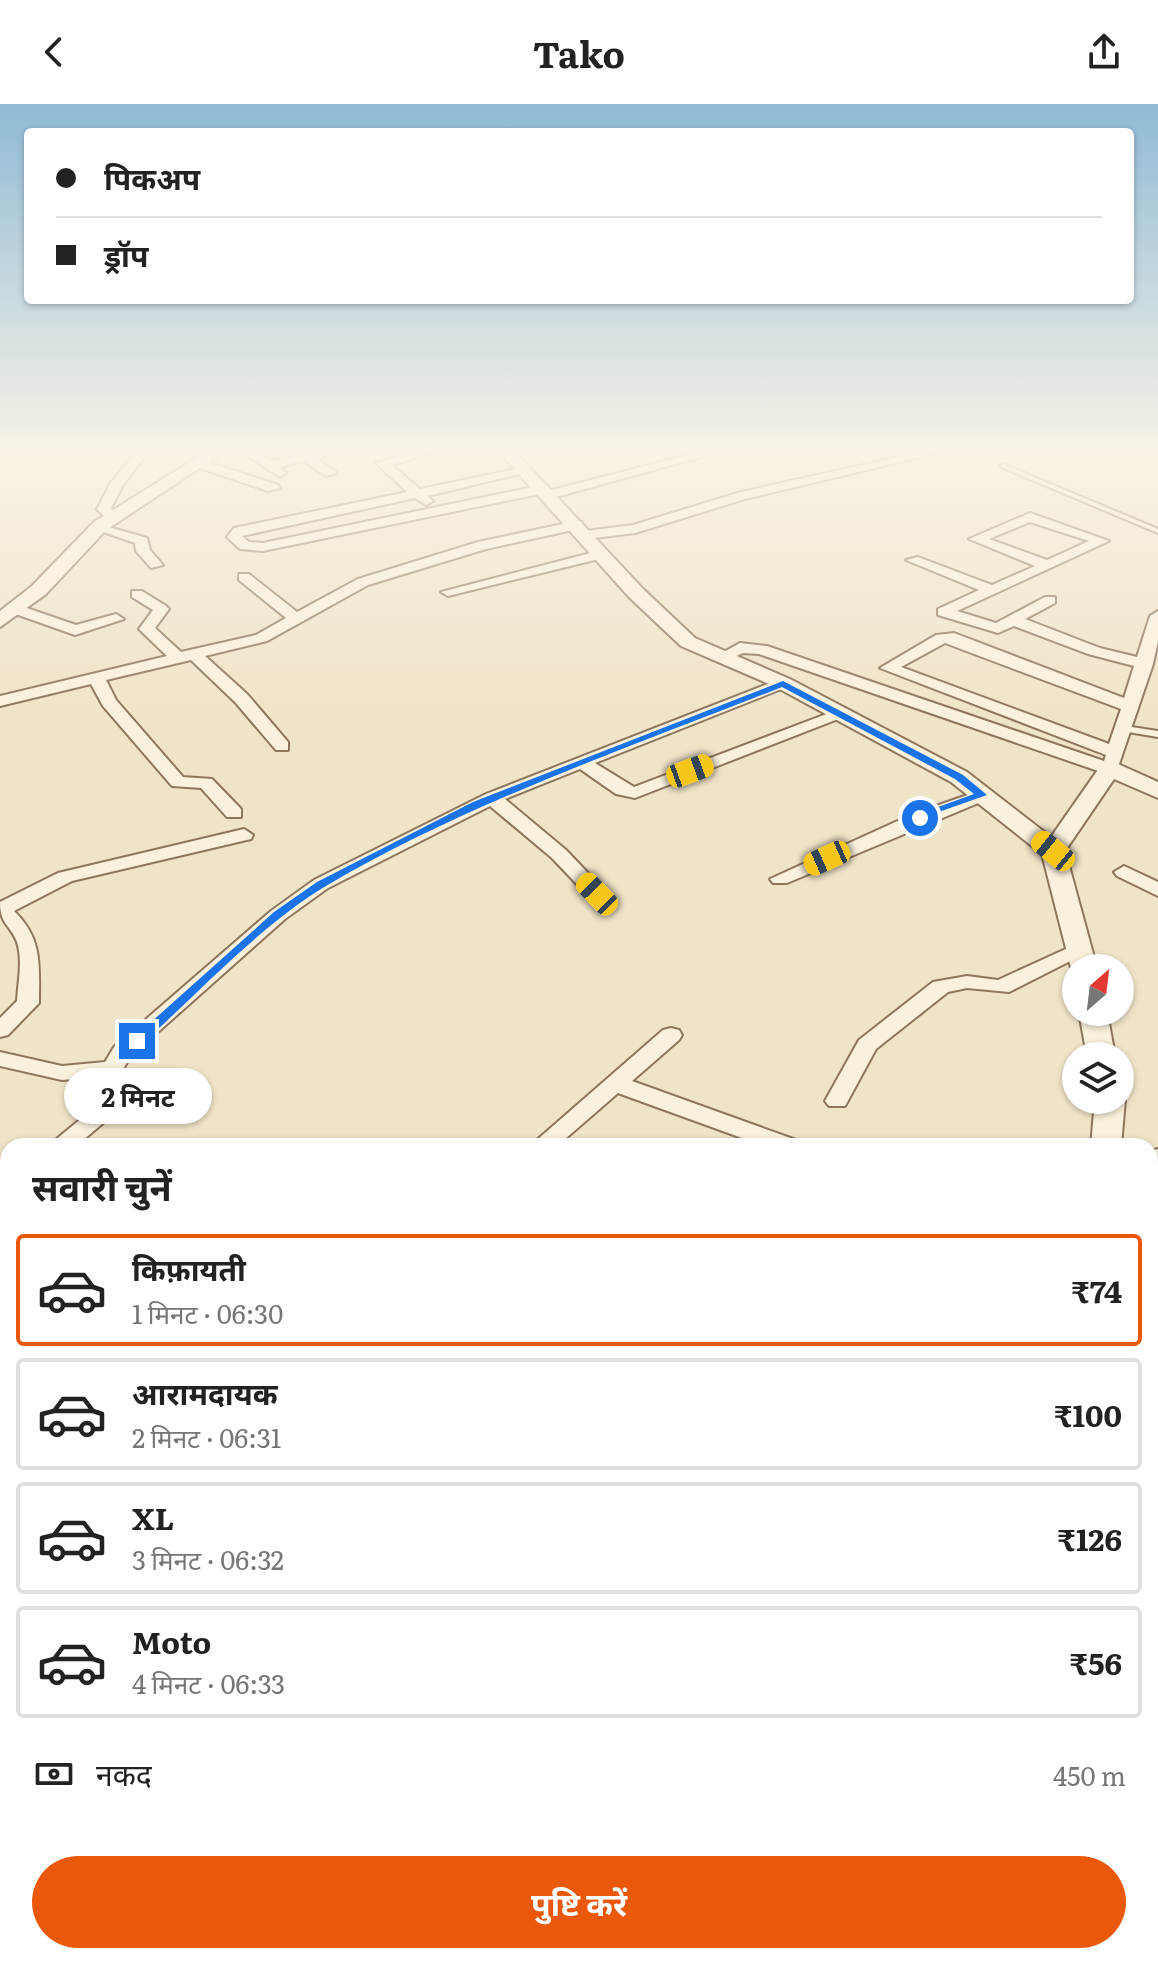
<!DOCTYPE html>
<html lang="hi">
<head>
<meta charset="utf-8">
<style>
  body { margin:0; font-family:Literata,"Noto Sans Devanagari",serif; background:#f6f6f6; color:#222; height:100vh; display:flex; flex-direction:column; font-size:30px; white-space:nowrap }
  * { box-sizing:border-box; margin:0 }
  p { font-size:26px; color:#767676 }
  .icon { flex:none; width:44px; height:44px; fill:none; stroke:currentColor; stroke-width:2; stroke-linecap:round; stroke-linejoin:round }
  .map { position:relative; flex:1; overflow:hidden }
  .panel { position:absolute; left:0px; top:1034px; width:1158px; height:826px; display:flex; flex-direction:column; background:#fff; border-radius:24px 24px 0 0; box-shadow:0 2px 6px #0004 }
  .panel>* { flex:none }
  .guide { position:absolute; left:24px; top:24px; width:1110px; height:176px; border-radius:8px; box-shadow:0 2px 6px #0004; display:grid; align-content:center; height:176px; padding:0 32px; background:#fff }
  .needle { width:52px; rotate:28deg }
  .fabs { position:absolute; left:1062px; top:850px; display:grid; gap:16px }
  .fabs a { display:grid; place-items:center; width:72px; height:72px; border-radius:50%; background:#fff; box-shadow:0 2px 6px #0004; font-size:40px }
  .end { position:absolute; width:36px; height:36px; margin:-18px; border:10px solid #1a73e8; background:#fff; box-shadow:0 0 0 4px #fff }
  .from { border-radius:50% }
  .bubble { position:absolute; height:56px; border-radius:28px; background:#fff; box-shadow:0 2px 6px #0004; font-size:26px; font-weight:700; line-height:56px; text-align:center }
  .car { position:absolute; width:24px; height:48px; margin:-24px -12px; border-radius:10px; box-shadow:0 0 6px 2px #0007; background:linear-gradient(#f5c518 24%,#345 0 40%,#f5c518 0 76%,#345 0 86%,#f5c518 0) }
  .guide b { display:flex; align-items:center; gap:28px; height:76px; font-size:30px }
  .guide b+b { border-top:2px solid #e0e0e0 }
  .guide i { width:20px; height:20px; background:#222 }
  ul { padding:0; list-style:none }
  li { display:flex; align-items:center; gap:24px; height:112px; margin:0 16px 12px; padding:0 16px; border:4px solid #e0e0e0; border-radius:8px }
  li div { flex:1 }
  li b { display:block; font-size:30px }
  li em { font-style:normal; font-weight:700 }
  li.selected { border-color:#ea580c }
  li>.icon { width:72px; height:72px; stroke-width:1.5 }
  h2 { padding:0 32px; font-size:36px; line-height:96px }
  .pay { display:flex; align-items:center; gap:20px; height:88px; padding:0 32px; font-size:30px }
  .pay p { margin-inline-start:auto }
  .cta { display:flex; gap:16px; margin-top:auto; padding:16px 32px }
  .cta a { flex:1; height:92px; border-radius:48px; background:#ea580c; color:#fff; font-size:32px; font-weight:700; line-height:92px; text-align:center }
  header { display:flex; justify-content:space-between; align-items:center; height:104px; padding:0 32px; background:#fff; font-size:36px; font-weight:700 }
  .map>svg:first-child { display:block }
  .lines { fill:none; stroke-linecap:round; stroke-linejoin:round }
  .service-casing { stroke:#8d765c; stroke-width:4 }
  .minor-casing { stroke:#8d765c; stroke-width:4 }
  .tertiary-casing { stroke:#8d765c; stroke-width:4 }
  .service { fill:#faf1dc; fill-rule:evenodd }
  .minor { fill:#faf1dc; fill-rule:evenodd }
  .tertiary { fill:#faf1dc; fill-rule:evenodd }
  .route { fill:#1a73e8 }
</style>
</head>
<body>
<header><svg class="icon" aria-label="back" viewBox="0 0 24 24"><path d="M15 5l-7 7 7 7"/></svg>Tako<svg class="icon" aria-label="share" viewBox="0 0 24 24"><path d="M12 15V3M7 8l5-5 5 5M5 13v7h14v-7"/></svg></header>
<div class="map">
<svg width="1158" height="1859" viewBox="0 0 1158 1859">
  <rect width="100%" height="100%" fill="#f0e4c8"/>
  <g class="lines">
    <!-- service casing -->
    <g class="service-casing">
      <g id="service">
        <polygon points="1003,360 1158,425 1158,429 1001,363 1000,362"/>
        <polygon points="1125,622 1158,627 1158,633 1122,627 1121,625"/>
      </g>
    </g>
    <!-- minor casing -->
    <g class="minor-casing">
      <g id="minor">
        <polygon points="136,348 148,348 123,381 111,404 120,413 108,416 97,405 110,380"/>
        <polygon points="242,348 256,348 271,357 295,352 292,348 335,348 317,355 337,369 326,372 304,357 280,363 286,369 280,373"/>
        <polygon points="414,348 435,348 392,361 420,385 526,363 532,367 428,392 433,397 426,401 415,394 242,432 249,438 263,439 543,381 548,382 548,387 700,348 719,348 549,395 544,394 544,389 263,447 240,445 227,433 234,424 407,388 376,359"/>
        <polygon points="921,348 942,348 745,395 635,429 586,435 579,431 586,427 633,421 741,388"/>
        <polygon points="198,355 278,381 280,384 268,387 194,362 192,359"/>
        <path d="M1030,409L1109,437L957,507L996,519L1045,493H1055V499L1025,515L1100,544L1137,553L1150,512L1158,507V537L1153,560L1116,669H1104L759,550L743,549L723,558L715,553L740,539L767,542L1104,657L1106,651L880,564L936,531L954,529L1124,594L1134,562L1088,550L1014,522L998,529L938,511V505L979,486L906,456L918,453L992,481L1035,462L969,435ZM1030,418L1089,437L1047,456L989,435ZM945,539L1121,605L1109,640L901,563Z"/>
        <polygon points="577,417 582,418 582,424 486,445 368,481 267,537 205,552 247,590 288,638 288,646 276,646 235,598 191,556 106,576 116,596 183,673 212,675 241,705 241,713 227,713 201,684 172,682 103,602 91,580 0,602 0,592 167,552 139,525 153,506 132,493 132,487 142,487 166,502 169,505 155,524 181,548 256,531 286,514 239,476 239,470 249,470 297,508 358,475 478,438"/>
        <polygon points="95,419 147,434 150,446 163,461 151,464 136,447 135,439 95,425"/>
        <polygon points="602,446 609,450 607,453 448,492 441,488"/>
        <polygon points="15,500 76,521 116,510 124,515 75,531 10,508 10,502"/>
        <polygon points="783,574 791,579 789,582 595,659 634,683 837,606 849,606 851,610 635,694 616,690 580,665 505,695 566,746 604,786 607,790 604,794 590,794 552,754 490,702 328,784 285,815 131,952 120,970 129,990 127,999 76,1042 48,1042 105,995 107,990 99,973 62,976 0,962 0,948 62,962 105,958 114,943 271,807 314,776 486,690"/>
        <polygon points="982,686 988,687 988,695 787,779 773,779 770,775 913,710"/>
        <path d="M244,725L253,731L251,735L72,777L14,807C43,835 39,861 39,899L8,931L0,933V914L17,897C18,879 23,856 17,838C10,820 0,821 0,798L58,769Z"/>
        <polygon points="1124,762 1158,778 1158,792 1117,772 1114,768"/>
        <polygon points="1079,839 1086,841 1089,845 1086,849 1009,888 967,884 948,888 876,945 845,1002 829,1002 825,997 859,936 933,878 967,872 998,876"/>
        <polygon points="671,924 679,926 682,931 679,936 632,977 796,1036 800,1042 764,1042 618,989 557,1042 530,1042 663,926"/>
        <polygon points="1158,1045 1158,1063 1150,1065 1150,1047"/>
        <polygon points="8,1063 8,1081 0,1083 0,1065"/>
        <polygon points="1158,1334 1158,1359 1150,1362 1150,1337"/>
        <polygon points="8,1682 8,1724 0,1727 0,1685"/>
        <polygon points="408,1852 454,1852 452,1859 405,1859"/>
        <polygon points="990,1852 1029,1852 1032,1859 992,1859"/>
      </g>
    </g>
    <!-- tertiary casing -->
    <g class="tertiary-casing">
      <g id="tertiary">
        <polygon points="206,348 224,348 106,426 46,490 0,523 0,507 32,482 94,418"/>
        <polygon points="499,348 515,348 643,485 695,534 790,575 967,668 1051,733 1102,660 1118,660 1158,678 1158,694 1114,675 1065,747 1097,864 1076,864 1076,870 1071,864 1042,750 951,678 776,583 681,542 629,493"/>
        <polygon points="1079,908 1107,908 1115,952 1087,952"/>
        <polygon points="1120,989 1125,996 1121,1042 1091,1042 1095,996 1120,996"/>
        <polygon points="1077,1852 1125,1852 1126,1859 1078,1859"/>
      </g>
    </g>
    <!-- service -->
    <use href="#service" class="service"/>
    <!-- minor -->
    <use href="#minor" class="minor"/>
    <!-- tertiary -->
    <use href="#tertiary" class="tertiary"/>
  </g>
  <!-- sky -->
  <linearGradient id="sky" x2="0" y2="1"><stop stop-color="#8fbad6"/><stop offset="0.57" stop-color="#f8f3e6"/><stop offset="1" stop-color="#f8f3e6" stop-opacity="0"/></linearGradient>
  <rect width="1158" height="608" fill="url(#sky)"/>
  <!-- route -->
  <path class="route" d="M783,577L963,671L987,691L916,716V711L974,690L955,675L782,583C628,644 469,698 326,782C262,820 198,889 142,940L130,937L274,808L317,778L473,698Z"/>
</svg>
<div class="fabs">
<a><svg class="needle" viewBox="-14 -14 28 28"><path d="M0-13l5 13h-10z" fill="#e53935"/><path d="M0 13l5-13h-10z" fill="#767676"/></svg></a>
<a><svg class="icon" aria-label="layers" viewBox="0 0 24 24"><path d="M12 4l9 5-9 5-9-5zM3 14l9 5 9-5"/></svg></a>
</div>
<i class="end from" style="left:920px;top:714px"></i>
<i class="end" style="left:137px;top:937px"></i>
<div class="bubble" style="left:64px;top:964px;width:148px">2 मिनट</div>
<i class="car" style="left:690px;top:667px;rotate:70deg"></i>
<i class="car" style="left:1053px;top:747px;rotate:309deg"></i>
<i class="car" style="left:827px;top:754px;rotate:246deg"></i>
<i class="car" style="left:597px;top:790px;rotate:316deg"></i>
<div class="guide">
<b><i class="from"></i>पिकअप</b>
<b><i></i>ड्रॉप</b>
</div>
<section class="panel">
<h2>सवारी चुनें</h2>
<ul>
<li class="selected"><svg class="icon" aria-label="car" viewBox="0 0 24 24"><path d="M5 17H2v-5l4-1 3-4h7l3 4 3 1v5h-3M9 17h6M6 11h13"/><circle cx="7" cy="17" r="2"/><circle cx="17" cy="17" r="2"/></svg><div><b>किफ़ायती</b><p>1 मिनट · 06:30</p></div><em>₹74</em></li>
<li><svg class="icon" aria-label="car" viewBox="0 0 24 24"><path d="M5 17H2v-5l4-1 3-4h7l3 4 3 1v5h-3M9 17h6M6 11h13"/><circle cx="7" cy="17" r="2"/><circle cx="17" cy="17" r="2"/></svg><div><b>आरामदायक</b><p>2 मिनट · 06:31</p></div><em>₹100</em></li>
<li><svg class="icon" aria-label="car" viewBox="0 0 24 24"><path d="M5 17H2v-5l4-1 3-4h7l3 4 3 1v5h-3M9 17h6M6 11h13"/><circle cx="7" cy="17" r="2"/><circle cx="17" cy="17" r="2"/></svg><div><b>XL</b><p>3 मिनट · 06:32</p></div><em>₹126</em></li>
<li><svg class="icon" aria-label="car" viewBox="0 0 24 24"><path d="M5 17H2v-5l4-1 3-4h7l3 4 3 1v5h-3M9 17h6M6 11h13"/><circle cx="7" cy="17" r="2"/><circle cx="17" cy="17" r="2"/></svg><div><b>Moto</b><p>4 मिनट · 06:33</p></div><em>₹56</em></li>
</ul>
<div class="pay"><svg class="icon" aria-label="cash" viewBox="0 0 24 24"><path d="M3 7h18v10H3z"/><circle cx="12" cy="12" r="2"/></svg>नकद<p>450 m</p></div>
<div class="cta"><a>पुष्टि करें</a></div>
</section>
</div>
</body>
</html>
